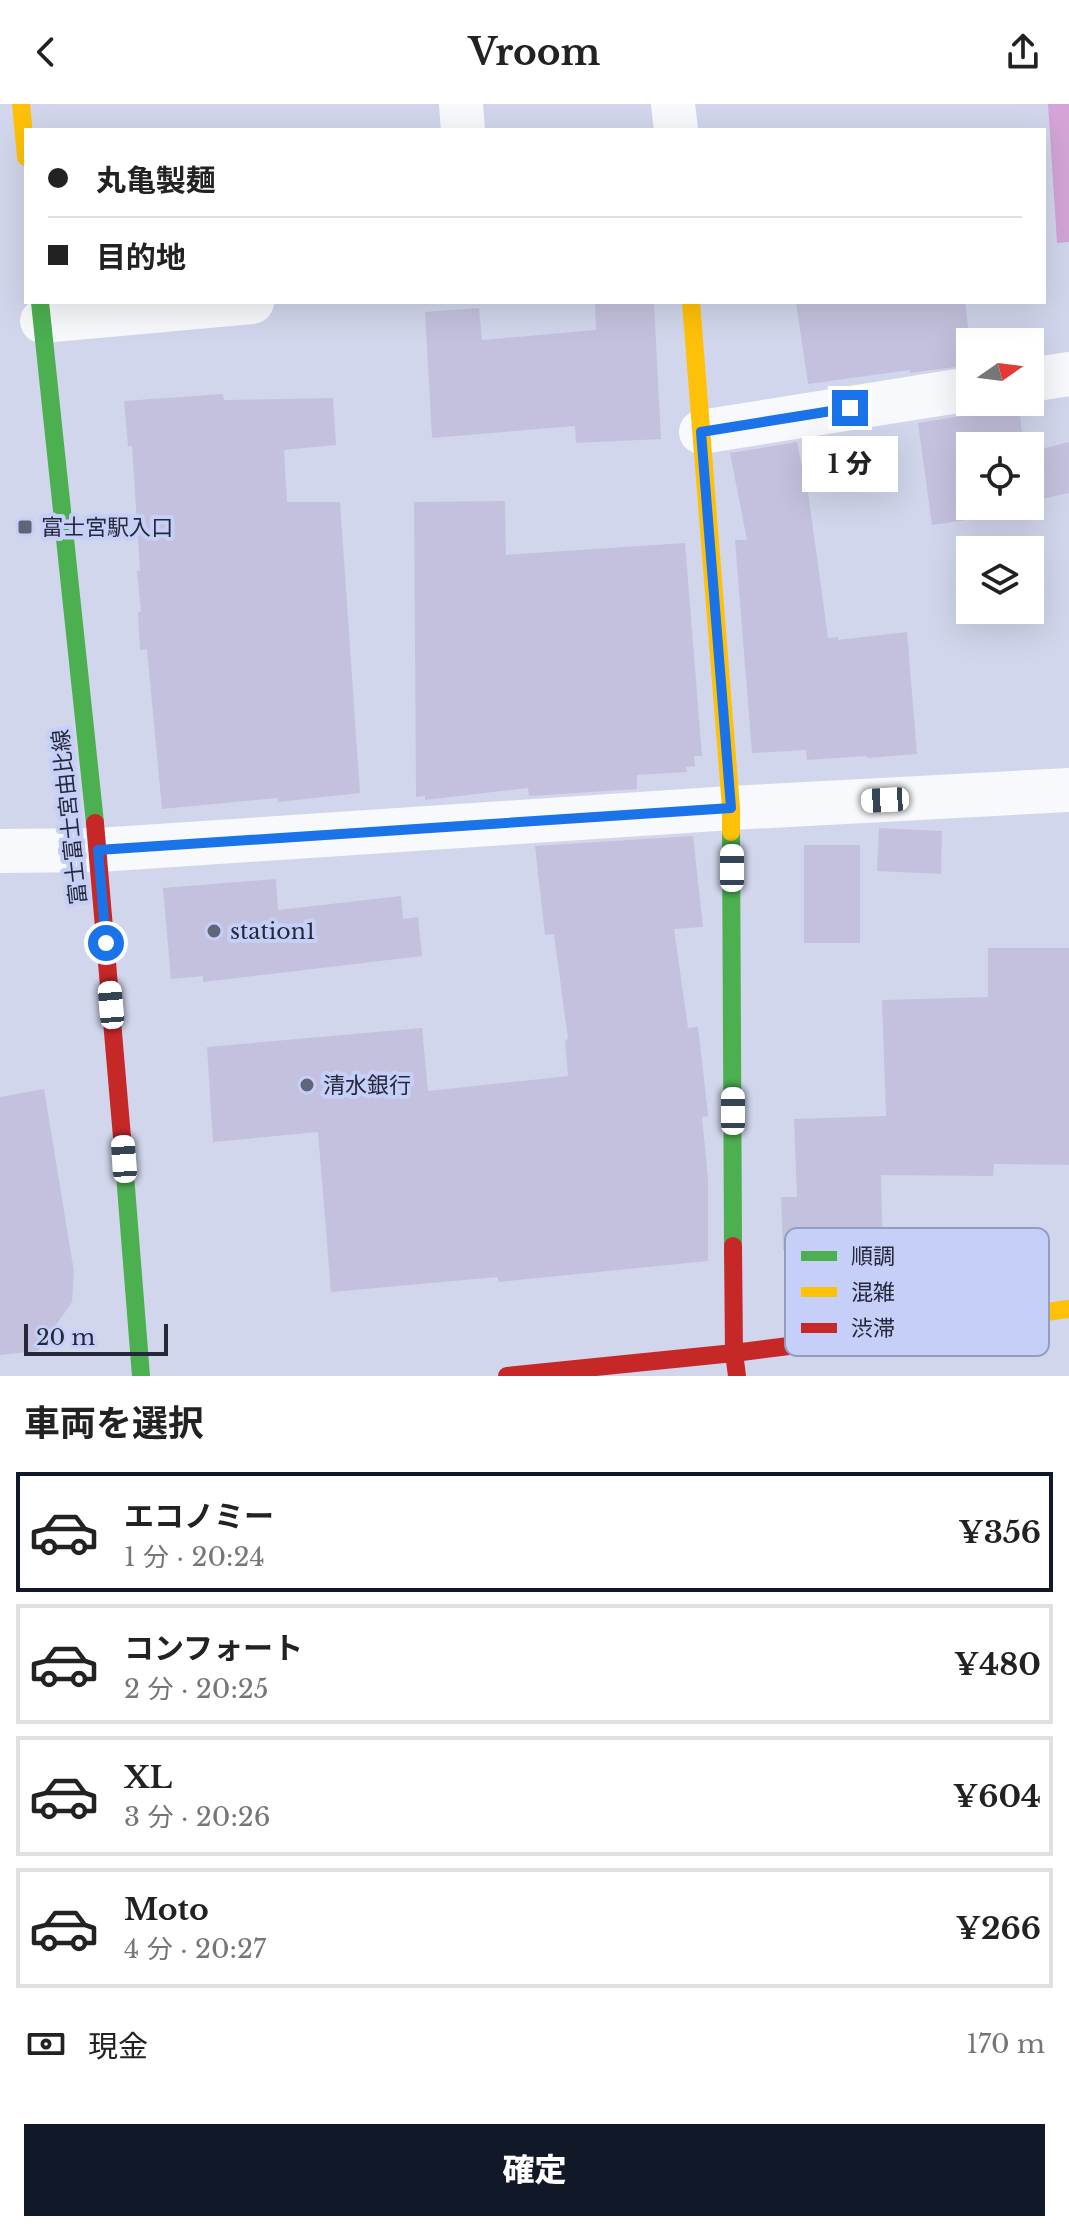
<!DOCTYPE html>
<html lang="ja">
<head>
<meta charset="utf-8">
<style>
  body { margin:0; font-family:"Libre Baskerville","Noto Sans JP",serif; background:#f2f2f2; color:#222; height:100vh; display:flex; flex-direction:column; font-size:30px; white-space:nowrap }
  * { box-sizing:border-box; margin:0 }
  p { font-size:26px; color:#767676 }
  .icon { flex:none; width:44px; height:44px; fill:none; stroke:currentColor; stroke-width:2; stroke-linecap:round; stroke-linejoin:round }
  .map { position:relative; height:1272px; overflow:hidden }
  .drawer { display:flex; flex-direction:column; background:#fff; flex:1 }
  .drawer>* { flex:none }
  .banner { position:absolute; left:24px; top:24px; width:1022px; height:176px; border-radius:0px; box-shadow:0 8px 32px #0002; display:grid; align-content:center; height:176px; padding:0 24px; background:#fff }
  .needle { width:52px; rotate:76deg }
  .controls { position:absolute; left:956px; top:224px; display:grid; gap:16px }
  .controls a { display:grid; place-items:center; width:88px; height:88px; border-radius:0px; background:#fff; box-shadow:0 8px 32px #0002; font-size:40px }
  .scale { position:absolute; left:24px; bottom:20px; width:144px; box-sizing:border-box; padding-left:8px; border:4px solid #24283a; border-top:0; font-size:22px; line-height:28px; white-space:nowrap; color:#24283a; -webkit-text-stroke:6px #c6cff7; paint-order:stroke }
  .end { position:absolute; width:36px; height:36px; margin:-18px; border:10px solid #1a73e8; background:#fff; box-shadow:0 0 0 4px #fff }
  .from { border-radius:50% }
  .bubble { position:absolute; height:56px; border-radius:0px; background:#fff; box-shadow:0 8px 32px #0002; font-size:26px; font-weight:800; line-height:56px; text-align:center }
  .car { position:absolute; width:24px; height:48px; margin:-24px -12px; border-radius:10px; box-shadow:0 0 6px 2px #0007; background:linear-gradient(#fff 24%,#345 0 40%,#fff 0 76%,#345 0 86%,#fff 0) }
  .banner b { display:flex; align-items:center; gap:28px; height:76px; font-size:30px }
  .banner b+b { border-top:2px solid #e0e0e0 }
  .banner i { width:20px; height:20px; background:#222 }
  ul { padding:0; list-style:none }
  li { display:flex; align-items:center; gap:24px; height:120px; margin:0 16px 12px; padding:0 8px; border:4px solid #e0e0e0; border-radius:0px }
  li div { flex:1 }
  li b { display:block; font-size:30px }
  li em { font-style:normal; font-weight:800 }
  li.active { border-color:#111827 }
  li>.icon { width:72px; height:72px; stroke-width:1.5 }
  h2 { padding:0 24px; font-size:36px; line-height:96px }
  .pay { display:flex; align-items:center; gap:20px; height:88px; padding:0 24px; font-size:30px }
  .pay p { margin-inline-start:auto }
  .primary-button { display:flex; gap:16px; margin-top:auto; padding:16px 24px }
  .primary-button a { flex:1; height:92px; border-radius:0px; background:#111827; color:#fff; font-size:32px; font-weight:800; line-height:92px; text-align:center }
  header { display:flex; justify-content:space-between; align-items:center; height:104px; padding:0 24px; background:#fff; font-size:36px; font-weight:800 }
  .map>svg:first-child { display:block }
  .green { fill:#d3a4d5 }
  .building { fill:#c4c1de }
  .lines { fill:none; stroke-linecap:round; stroke-linejoin:round }
  .street { stroke:#f8f9fc; stroke-width:44 }
  .fast { stroke:#4caf50; stroke-width:18 }
  .slow { stroke:#ffc107; stroke-width:18 }
  .jam { stroke:#c62828; stroke-width:18 }
  .route { stroke:#1a73e8; stroke-width:10 }
  .poi-dot { fill:#616578; stroke:#c6cff7; stroke-width:3 }
  .labels { text-anchor:middle; stroke-width:8; stroke-linejoin:round; paint-order:stroke }
  .poi-label { font-size:22px; fill:#24283a; stroke:#c6cff7; text-anchor:start }
  .street-label { font-size:22px; fill:#24283a; stroke:#c6cff7 }
  .key { fill:#c6cff7; stroke:#959dbe; stroke-width:2 }
  .key-label { font-size:22px; fill:#24283a }
</style>
</head>
<body>
<header><svg class="icon" aria-label="back" viewBox="0 0 24 24"><path d="M15 5l-7 7 7 7"/></svg>Vroom<svg class="icon" aria-label="share" viewBox="0 0 24 24"><path d="M12 15V3M7 8l5-5 5 5M5 13v7h14v-7"/></svg></header>
<div class="map">
<svg width="1069" height="1272" viewBox="0 0 1069 1272">
  <rect width="100%" height="100%" fill="#d1d6ec"/>
  <!-- green -->
  <polygon class="green" points="1048,0 1069,0 1069,138 1057,139"/>
  <!-- building -->
  <g class="building">
    <polygon points="622,198 654,198 661,335 576,339 575,322 432,334 425,208 479,204 482,236 596,226 595,200"/>
    <polygon points="796,198 965,198 970,238 970,261 910,269 910,266 808,280"/>
    <polygon points="223,290 224,296 333,294 336,341 284,346 287,398 340,398 360,689 278,698 278,694 162,705 147,545 140,546 138,508 141,508 137,467 140,467 132,342 128,342 124,297"/>
    <polygon points="991,298 1018,298 1024,342 970,342 970,402 1030,402 1030,348 1069,338 1069,389 1032,397 1033,406 932,421 918,319 974,310 985,305"/>
    <polygon points="797,338 804,374 806,373 828,534 838,533 838,536 907,528 917,650 867,654 867,652 807,656 806,646 752,649 735,436 747,436 730,349"/>
    <polygon points="505,397 506,451 685,439 702,652 694,652 695,662 686,663 687,668 637,671 637,685 529,692 528,684 425,696 425,692 416,693 414,398"/>
    <polygon points="879,724 942,727 941,770 877,767"/>
    <polygon points="693,732 703,823 674,825 688,924 698,923 708,1010 708,1012 702,1013 708,1075 708,1157 498,1178 498,1173 331,1188 318,1028 213,1038 207,943 422,924 428,987 568,972 565,936 568,935 554,830 545,831 535,742"/>
    <rect x="804" y="741" width="56" height="98"/>
    <polygon points="276,775 278,806 401,792 403,815 418,813 422,852 203,878 203,872 171,875 163,784"/>
    <polygon points="988,844 1069,844 1069,1061 994,1060 993,1072 881,1071 883,1152 825,1153 825,1146 783,1146 781,1093 797,1093 794,1015 886,1012 882,896 988,893"/>
    <polygon points="44,985 74,1168 72,1198 38,1247 0,1251 0,993"/>
  </g>
  <g class="lines">
    <!-- street -->
    <g class="street">
      <polyline points="461,0 463,26"/>
      <polyline points="673,0 676,26"/>
      <polyline points="42,217 252,198"/>
      <polyline points="1030,276 1069,270"/>
      <polyline points="701,328 970,285"/>
      <polyline points="0,747 98,746 731,704 1069,686"/>
    </g>
    <!-- fast -->
    <g class="fast">
      <polyline points="40,198 95,719"/>
      <polyline points="731,728 733,1142"/>
      <polyline points="122,1033 141,1272"/>
    </g>
    <!-- slow -->
    <g class="slow">
      <polyline points="21,0 26,53"/>
      <polyline points="691,198 731,704 731,728"/>
      <polyline points="844,1235 1069,1205"/>
    </g>
    <!-- jam -->
    <g class="jam">
      <polyline points="95,719 122,1033"/>
      <polyline points="733,1142 734,1249 737,1272"/>
      <polyline points="507,1272 734,1249 844,1235"/>
    </g>
  </g>
  <g class="lines">
    <!-- route -->
    <polyline class="route" points="106,839 98,746 731,704 701,328 850,304"/>
  </g>
  <!-- markers -->
  <g class="poi-dot">
    <rect x="17" y="415" width="16" height="16" rx="4"/>
    <circle cx="214" cy="827" r="8"/>
    <circle cx="307" cy="981" r="8"/>
  </g>
  <g class="labels">
    <!-- poi labels -->
    <g class="poi-label">
      <text x="41" y="431">富士宮駅入口</text>
      <text x="230" y="835">station1</text>
      <text x="323" y="989">清水銀行</text>
    </g>
    <!-- street labels -->
    <g class="street-label">
      <text transform="translate(69 713) rotate(-96)" y="8">富士富士宮由比線</text>
    </g>
  </g>
  <!-- legend -->
  <rect x="785" y="1124" width="264" height="128" rx="12" class="key"/>
  <rect x="801" y="1147" width="36" height="10" fill="#4caf50"/>
  <rect x="801" y="1183" width="36" height="10" fill="#ffc107"/>
  <rect x="801" y="1219" width="36" height="10" fill="#c62828"/>
  <g class="key-label">
    <text x="851" y="1160">順調</text>
    <text x="851" y="1196">混雑</text>
    <text x="851" y="1232">渋滞</text>
  </g>
</svg>
<div class="controls">
<a><svg class="needle" viewBox="-14 -14 28 28"><path d="M0-13l5 13h-10z" fill="#e53935"/><path d="M0 13l5-13h-10z" fill="#767676"/></svg></a>
<a><svg class="icon" aria-label="locate" viewBox="0 0 24 24"><circle cx="12" cy="12" r="6"/><path d="M12 2v4M12 18v4M2 12h4M18 12h4"/></svg></a>
<a><svg class="icon" aria-label="layers" viewBox="0 0 24 24"><path d="M12 4l9 5-9 5-9-5zM3 14l9 5 9-5"/></svg></a>
</div>
<div class="scale">20 m</div>
<i class="end from" style="left:106px;top:839px"></i>
<i class="end" style="left:850px;top:304px"></i>
<div class="bubble" style="left:802px;top:332px;width:96px">1 分</div>
<i class="car" style="left:885px;top:696px;rotate:267deg"></i>
<i class="car" style="left:732px;top:764px;rotate:0deg"></i>
<i class="car" style="left:111px;top:901px;rotate:355deg"></i>
<i class="car" style="left:733px;top:1007px;rotate:0deg"></i>
<i class="car" style="left:124px;top:1055px;rotate:356deg"></i>
<div class="banner">
<b><i class="from"></i>丸亀製麺</b>
<b><i></i>目的地</b>
</div>
</div>
<section class="drawer">
<h2>車両を選択</h2>
<ul>
<li class="active"><svg class="icon" aria-label="car" viewBox="0 0 24 24"><path d="M5 17H2v-5l4-1 3-4h7l3 4 3 1v5h-3M9 17h6M6 11h13"/><circle cx="7" cy="17" r="2"/><circle cx="17" cy="17" r="2"/></svg><div><b>エコノミー</b><p>1 分 · 20:24</p></div><em>¥356</em></li>
<li><svg class="icon" aria-label="car" viewBox="0 0 24 24"><path d="M5 17H2v-5l4-1 3-4h7l3 4 3 1v5h-3M9 17h6M6 11h13"/><circle cx="7" cy="17" r="2"/><circle cx="17" cy="17" r="2"/></svg><div><b>コンフォート</b><p>2 分 · 20:25</p></div><em>¥480</em></li>
<li><svg class="icon" aria-label="car" viewBox="0 0 24 24"><path d="M5 17H2v-5l4-1 3-4h7l3 4 3 1v5h-3M9 17h6M6 11h13"/><circle cx="7" cy="17" r="2"/><circle cx="17" cy="17" r="2"/></svg><div><b>XL</b><p>3 分 · 20:26</p></div><em>¥604</em></li>
<li><svg class="icon" aria-label="car" viewBox="0 0 24 24"><path d="M5 17H2v-5l4-1 3-4h7l3 4 3 1v5h-3M9 17h6M6 11h13"/><circle cx="7" cy="17" r="2"/><circle cx="17" cy="17" r="2"/></svg><div><b>Moto</b><p>4 分 · 20:27</p></div><em>¥266</em></li>
</ul>
<div class="pay"><svg class="icon" aria-label="cash" viewBox="0 0 24 24"><path d="M3 7h18v10H3z"/><circle cx="12" cy="12" r="2"/></svg>現金<p>170 m</p></div>
<div class="primary-button"><a>確定</a></div>
</section>
</body>
</html>
